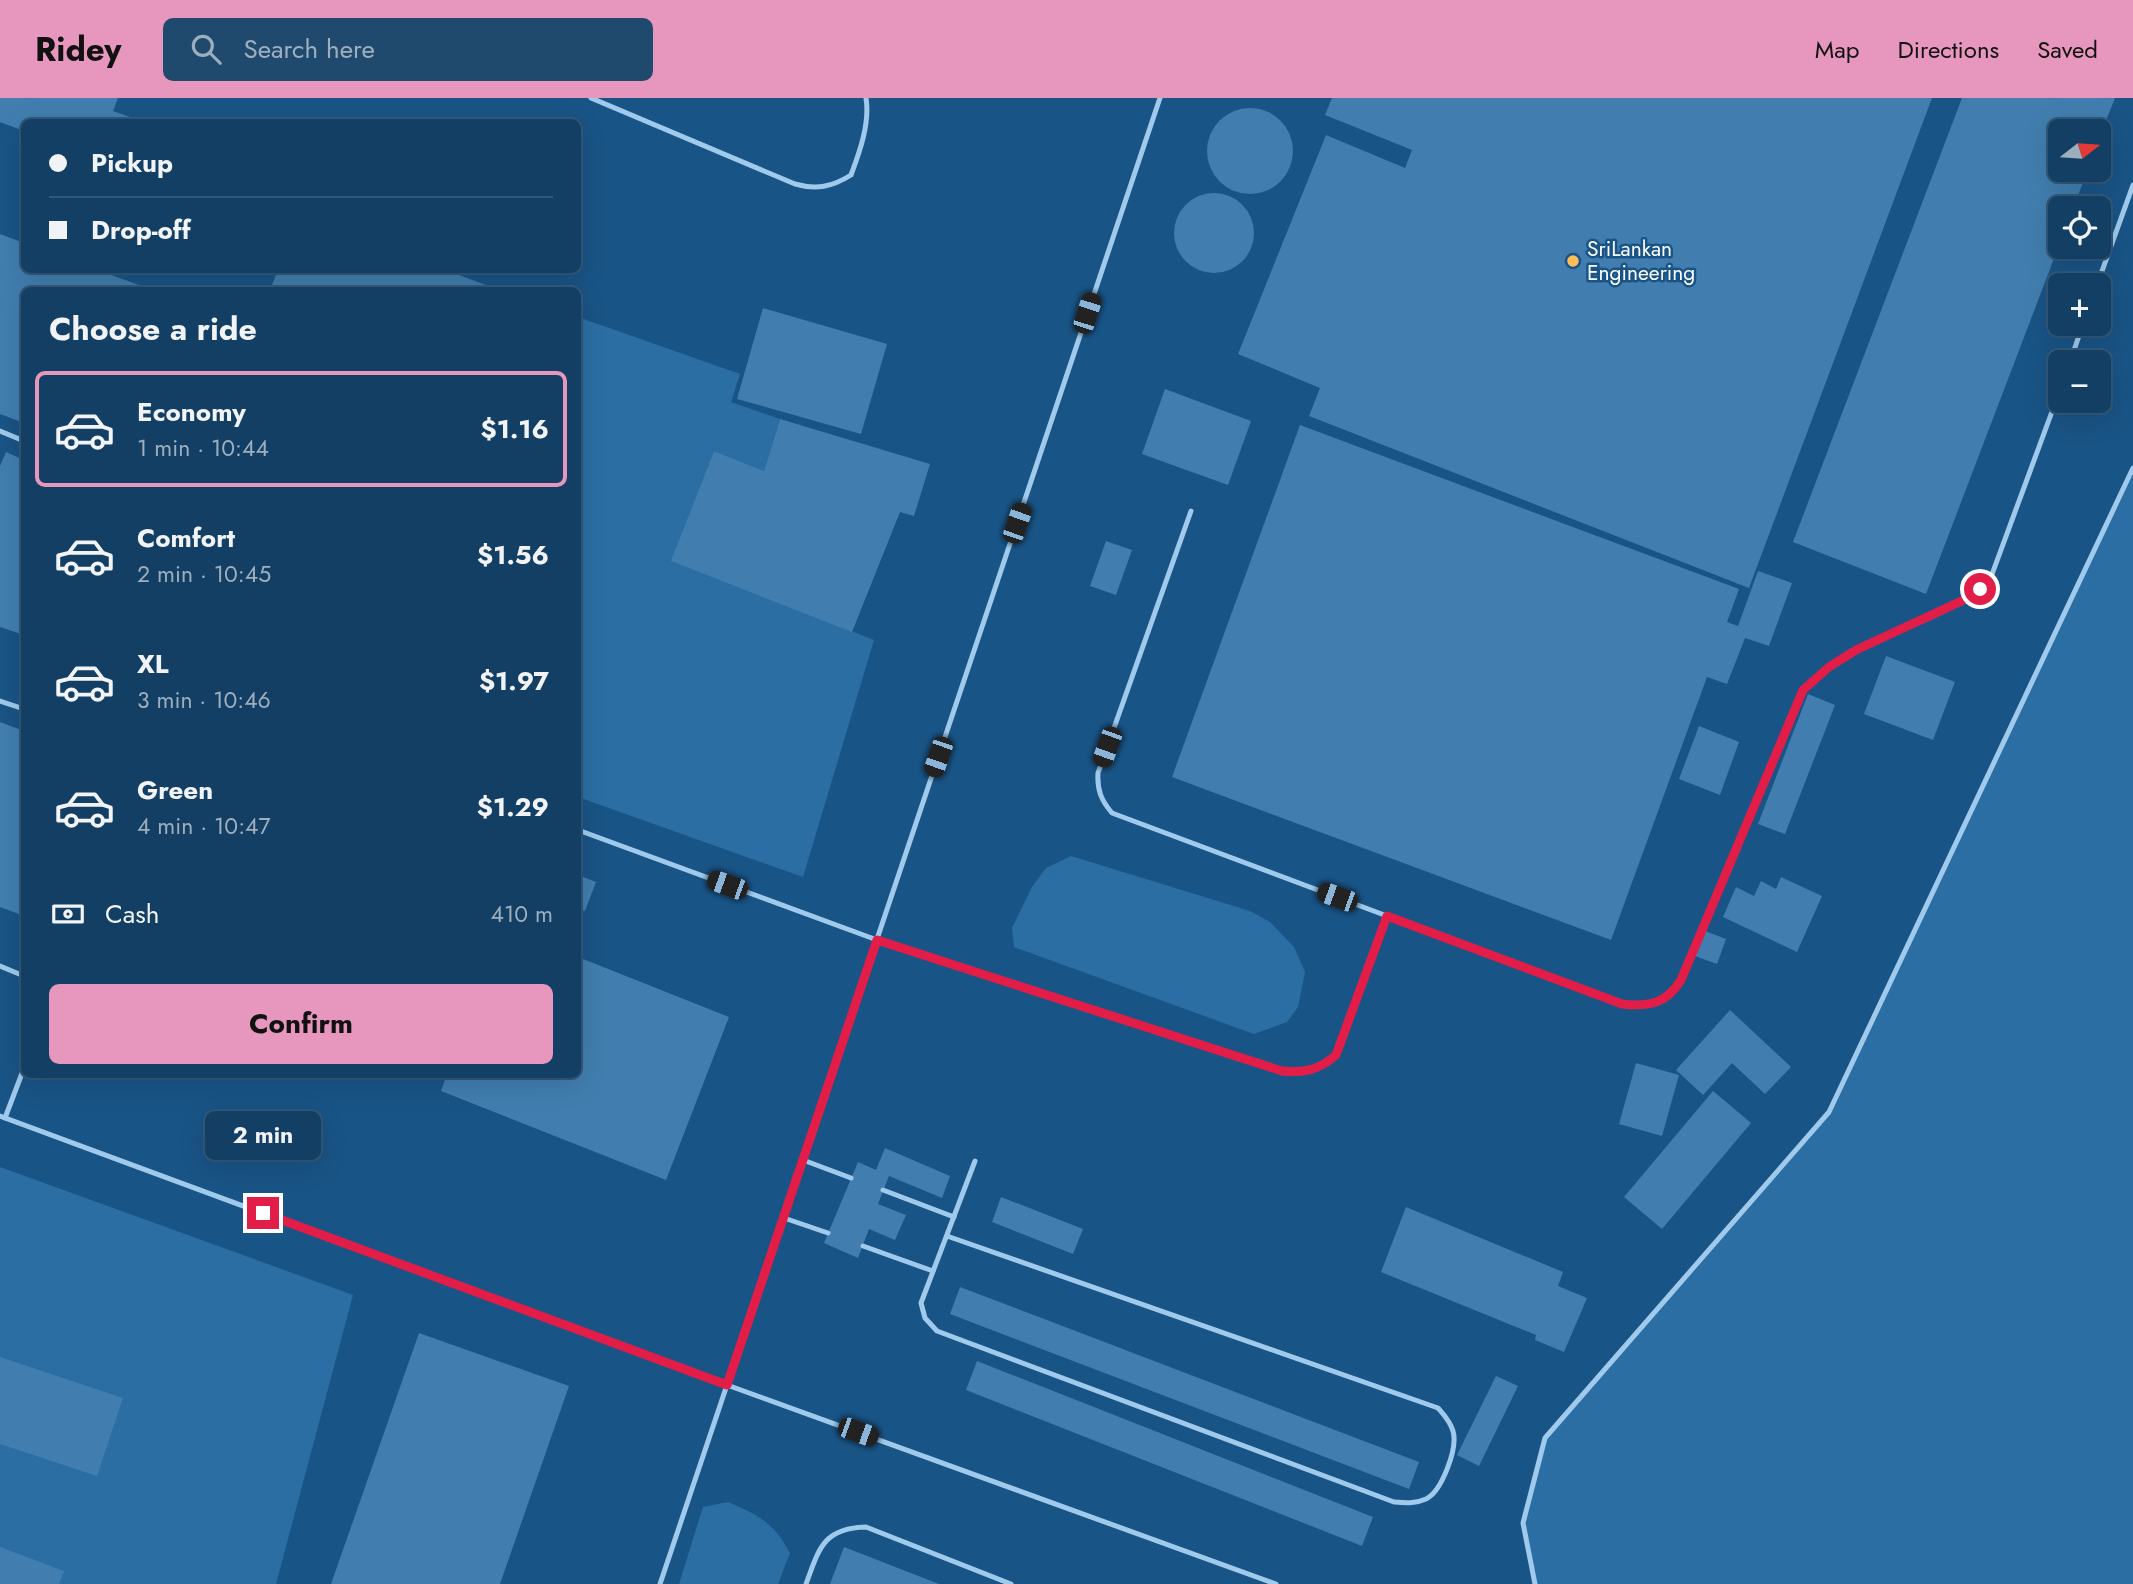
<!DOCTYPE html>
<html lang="en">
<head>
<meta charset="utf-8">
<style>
  body { margin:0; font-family:Jost,sans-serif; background:#204a6d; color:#f1f3f6; height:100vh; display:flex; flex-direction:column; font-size:26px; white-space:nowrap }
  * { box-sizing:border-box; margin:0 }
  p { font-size:23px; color:#9dafbf }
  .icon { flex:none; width:38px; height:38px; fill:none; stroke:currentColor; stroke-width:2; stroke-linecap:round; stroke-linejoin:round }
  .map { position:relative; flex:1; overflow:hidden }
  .sheet { position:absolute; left:21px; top:189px; width:560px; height:791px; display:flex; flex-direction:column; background:#133f64; border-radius:10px; box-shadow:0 7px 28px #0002,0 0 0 2px #325878 }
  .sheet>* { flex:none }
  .hud { position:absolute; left:21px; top:21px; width:560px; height:154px; border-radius:10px; box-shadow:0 7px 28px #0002,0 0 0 2px #325878; display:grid; align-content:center; height:154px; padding:0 28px; background:#133f64 }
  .needle { width:46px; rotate:73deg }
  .buttons { position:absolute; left:2048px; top:21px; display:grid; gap:14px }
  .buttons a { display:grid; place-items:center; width:63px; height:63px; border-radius:10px; background:#133f64; box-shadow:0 7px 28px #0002,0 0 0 2px #325878; font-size:35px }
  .end { position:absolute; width:32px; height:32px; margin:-16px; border:9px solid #e11d48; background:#fff; box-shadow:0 0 0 4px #fff }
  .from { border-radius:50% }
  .bubble { position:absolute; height:49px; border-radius:10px; background:#133f64; box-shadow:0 7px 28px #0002,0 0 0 2px #325878; font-size:23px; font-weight:700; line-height:49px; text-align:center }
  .car { position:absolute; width:21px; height:42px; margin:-21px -10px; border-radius:9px; box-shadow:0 0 5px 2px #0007; background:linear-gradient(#222 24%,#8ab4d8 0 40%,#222 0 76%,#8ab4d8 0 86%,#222 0) }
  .hud b { display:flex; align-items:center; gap:24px; height:66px; font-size:26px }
  .hud b+b { border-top:2px solid #325878 }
  .hud i { width:18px; height:18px; background:#f1f3f6 }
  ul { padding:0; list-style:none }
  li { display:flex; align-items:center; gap:21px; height:116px; margin:0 14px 10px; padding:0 14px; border:4px solid transparent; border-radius:10px }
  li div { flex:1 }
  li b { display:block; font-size:26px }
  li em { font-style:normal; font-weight:700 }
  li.current { border-color:#e797bd }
  li>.icon { width:63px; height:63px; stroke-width:1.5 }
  h2 { padding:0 28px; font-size:32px; line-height:84px }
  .pay { display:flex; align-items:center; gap:18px; height:77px; padding:0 28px; font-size:26px }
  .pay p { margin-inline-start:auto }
  .button { display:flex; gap:14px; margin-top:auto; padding:14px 28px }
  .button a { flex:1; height:80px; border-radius:10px; background:#e797bd; color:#111; font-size:28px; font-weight:700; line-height:80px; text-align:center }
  header { display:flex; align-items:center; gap:42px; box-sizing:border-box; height:98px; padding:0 35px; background:#e797bd; color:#111 }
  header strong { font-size:33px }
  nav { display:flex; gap:38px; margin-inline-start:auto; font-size:24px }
  .search { width:490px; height:63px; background:#204a6d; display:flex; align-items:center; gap:18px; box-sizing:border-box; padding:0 24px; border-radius:10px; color:#9dafbf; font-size:26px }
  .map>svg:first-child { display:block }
  .green { fill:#2b6ea4 }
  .building { fill:#417eaf }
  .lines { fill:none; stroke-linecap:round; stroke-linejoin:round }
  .lane { stroke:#9fcaec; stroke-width:5 }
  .route { stroke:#e11d48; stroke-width:9 }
  .poi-dot { fill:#ffbe5a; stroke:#195486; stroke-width:2.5 }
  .labels { text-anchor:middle; stroke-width:5; stroke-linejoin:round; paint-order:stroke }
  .poi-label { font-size:21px; fill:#fff; stroke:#195486; text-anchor:start }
</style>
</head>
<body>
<header>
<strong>Ridey</strong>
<div class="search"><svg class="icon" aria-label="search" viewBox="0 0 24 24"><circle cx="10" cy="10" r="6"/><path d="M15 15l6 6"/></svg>Search here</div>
<nav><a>Map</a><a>Directions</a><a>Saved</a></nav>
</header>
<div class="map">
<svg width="2133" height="1486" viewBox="0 0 2133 1486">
  <rect width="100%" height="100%" fill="#195486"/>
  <!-- green -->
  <g class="green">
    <polygon points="578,219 740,276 731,304 780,321 764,373 714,353 672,463 874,542 803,779 578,699"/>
    <polygon points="2133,370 2133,1486 1535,1486 1523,1425 1545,1340 1829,1014"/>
    <polygon points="1071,758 1250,813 1270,824 1294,849 1305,874 1298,909 1287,924 1254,936 1014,849 1012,830 1032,789 1046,770"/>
    <polygon points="0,1069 353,1197 276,1486 0,1486"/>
    <path d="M728,1404C760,1418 773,1424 790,1455L778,1486H679L703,1409Z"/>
  </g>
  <!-- building -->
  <g class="building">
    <polygon points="0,0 118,0 113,13 144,24 24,24 24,33 0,24"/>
    <polygon points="1332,0 1932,0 1749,490 1309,318 1320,290 1238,256 1326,37 1405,70 1412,52 1325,17"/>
    <polygon points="1962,0 2115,0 2098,43 2098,33 2060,33 2060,72 2088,72 2073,110 2060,110 2060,145 1926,496 1793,444"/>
    <circle cx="1250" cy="53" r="43"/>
    <circle cx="1214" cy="135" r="40"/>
    <polygon points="0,136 24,145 24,172 97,172 153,192 24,192 24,325 0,316"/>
    <polygon points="278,172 446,172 491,189 490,192 270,192"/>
    <polygon points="763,210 887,246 861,336 737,301"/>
    <polygon points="1165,291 1251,323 1228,387 1142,356"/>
    <polygon points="780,321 930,366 914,418 900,414 852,534 671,463 714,353 764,373"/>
    <polygon points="1300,327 1739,491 1727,524 1738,528 1758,473 1792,485 1769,548 1745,540 1727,586 1707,579 1611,842 1172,679"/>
    <polygon points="6,354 24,362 24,537 0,529 0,368"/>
    <polygon points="1106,443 1132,452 1116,497 1090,488"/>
    <polygon points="1886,558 1955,584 1933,642 1864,616"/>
    <polygon points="1808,596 1835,607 1785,736 1758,726"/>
    <polygon points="0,624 24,633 24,818 0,809"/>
    <polygon points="1699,628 1739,644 1720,697 1679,681"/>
    <polygon points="578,777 596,784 585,813 578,810"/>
    <polygon points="1781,779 1822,798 1797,854 1723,819 1736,789 1754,798 1761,783 1776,791"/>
    <polygon points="1705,833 1726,841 1717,866 1695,858"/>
    <polygon points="578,859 729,919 666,1082 441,993 447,976 578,976"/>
    <polygon points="1730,912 1791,969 1765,996 1732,965 1703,997 1676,972"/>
    <polygon points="1636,965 1679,977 1662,1038 1619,1026"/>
    <polygon points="1713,993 1751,1025 1662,1131 1624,1099"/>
    <polygon points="885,1050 950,1078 942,1100 889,1078 878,1106 906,1117 895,1142 869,1131 858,1160 824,1145 858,1064 876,1072"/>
    <polygon points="1001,1099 1083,1131 1073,1156 992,1124"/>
    <polygon points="1406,1109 1563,1174 1558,1188 1587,1200 1564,1254 1535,1242 1536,1237 1381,1174"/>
    <polygon points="960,1189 1419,1364 1409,1391 950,1216"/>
    <polygon points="419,1235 569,1288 500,1486 331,1486"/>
    <polygon points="0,1259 123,1300 97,1378 0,1346"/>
    <polygon points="977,1263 1373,1419 1362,1448 966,1292"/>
    <polygon points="1496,1278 1518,1288 1479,1368 1457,1357"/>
    <polygon points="0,1449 64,1473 59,1486 0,1486"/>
    <polygon points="844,1449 939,1486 830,1486"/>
  </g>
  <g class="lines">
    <!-- lane -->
    <g class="lane">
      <path d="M591,0L795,86C816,92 832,89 851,77C860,53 870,25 866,0"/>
      <polyline points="2097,187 2133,87"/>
      <polyline points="2070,264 2083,226"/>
      <polyline points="0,333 24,343"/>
      <polyline points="0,603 24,611"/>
      <path d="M578,732L877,842L1282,973C1305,975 1319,972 1336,957L1387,818L1112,715C1101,702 1097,692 1098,675L1191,413"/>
      <path d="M1387,818L1622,906C1650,909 1665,906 1681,882L1803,592C1819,577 1835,564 1855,553C1899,529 1956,517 1991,479L2060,292"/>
      <polyline points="0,868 24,878"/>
      <polyline points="0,1018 727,1287 1276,1486"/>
      <polyline points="5,1020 24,970"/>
      <polyline points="803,1062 851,1080"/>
      <polyline points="883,1092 954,1119"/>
      <polyline points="784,1120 828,1135"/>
      <path d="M947,1138L1438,1310C1444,1317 1450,1323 1453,1333C1458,1350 1442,1393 1426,1401C1415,1406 1405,1405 1394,1404L937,1233L925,1220L921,1205L975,1063"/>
      <polyline points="863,1148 933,1173"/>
      <polyline points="660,1486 1160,0"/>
      <path d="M806,1486C819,1451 823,1430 866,1429L1011,1486"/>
      <polyline points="1535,1486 1523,1425 1545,1340 1829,1014 2133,370"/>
    </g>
  </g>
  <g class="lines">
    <!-- route -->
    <path class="route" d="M263,1115L727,1287L877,842L1282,973C1305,975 1319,972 1336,957L1387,818L1622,906C1649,909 1666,906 1681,882L1803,592L1829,569L1856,552L1968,500L1980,491"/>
  </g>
  <!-- markers -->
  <circle class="poi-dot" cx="1573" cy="163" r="7"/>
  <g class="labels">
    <!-- poi labels -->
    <g class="poi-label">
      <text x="1587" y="158">SriLankan<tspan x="1587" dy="24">Engineering</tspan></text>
    </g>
  </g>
</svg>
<div class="buttons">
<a><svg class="needle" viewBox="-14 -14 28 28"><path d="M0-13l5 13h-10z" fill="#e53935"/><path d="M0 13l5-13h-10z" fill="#9dafbf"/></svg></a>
<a><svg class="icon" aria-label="locate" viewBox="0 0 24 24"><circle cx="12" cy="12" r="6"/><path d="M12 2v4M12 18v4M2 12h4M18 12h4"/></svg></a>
<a>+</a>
<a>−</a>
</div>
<i class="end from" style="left:1980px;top:491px"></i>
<i class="end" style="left:263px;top:1115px"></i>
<div class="bubble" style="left:205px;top:1013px;width:116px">2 min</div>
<i class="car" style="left:1087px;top:215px;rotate:18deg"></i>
<i class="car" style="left:1017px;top:425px;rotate:19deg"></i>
<i class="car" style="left:1107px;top:649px;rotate:200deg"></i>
<i class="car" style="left:938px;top:659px;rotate:199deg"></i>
<i class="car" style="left:727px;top:787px;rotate:290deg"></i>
<i class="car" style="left:1337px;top:799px;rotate:290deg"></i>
<i class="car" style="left:858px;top:1334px;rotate:110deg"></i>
<div class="hud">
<b><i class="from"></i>Pickup</b>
<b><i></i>Drop-off</b>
</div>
<section class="sheet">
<h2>Choose a ride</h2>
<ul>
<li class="current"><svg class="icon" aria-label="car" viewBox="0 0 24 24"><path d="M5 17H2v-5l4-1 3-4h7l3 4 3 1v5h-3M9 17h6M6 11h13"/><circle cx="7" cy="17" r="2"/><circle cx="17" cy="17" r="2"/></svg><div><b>Economy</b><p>1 min · 10:44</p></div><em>$1.16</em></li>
<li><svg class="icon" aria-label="car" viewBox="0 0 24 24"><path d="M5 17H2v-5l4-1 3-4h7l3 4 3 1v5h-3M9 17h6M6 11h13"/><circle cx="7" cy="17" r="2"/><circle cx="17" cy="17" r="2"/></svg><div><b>Comfort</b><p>2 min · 10:45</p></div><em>$1.56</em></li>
<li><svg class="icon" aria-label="car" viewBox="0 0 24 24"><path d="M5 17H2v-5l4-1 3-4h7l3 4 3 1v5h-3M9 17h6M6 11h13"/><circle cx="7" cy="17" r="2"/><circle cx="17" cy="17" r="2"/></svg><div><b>XL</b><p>3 min · 10:46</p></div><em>$1.97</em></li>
<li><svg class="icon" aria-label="car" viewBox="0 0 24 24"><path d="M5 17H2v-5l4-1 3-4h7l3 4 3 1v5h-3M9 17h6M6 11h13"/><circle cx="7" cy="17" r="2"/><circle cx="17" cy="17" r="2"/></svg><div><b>Green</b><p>4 min · 10:47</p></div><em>$1.29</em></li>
</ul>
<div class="pay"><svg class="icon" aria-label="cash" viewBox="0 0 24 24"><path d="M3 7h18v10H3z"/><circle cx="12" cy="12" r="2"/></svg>Cash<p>410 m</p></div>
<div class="button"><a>Confirm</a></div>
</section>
</div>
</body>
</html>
